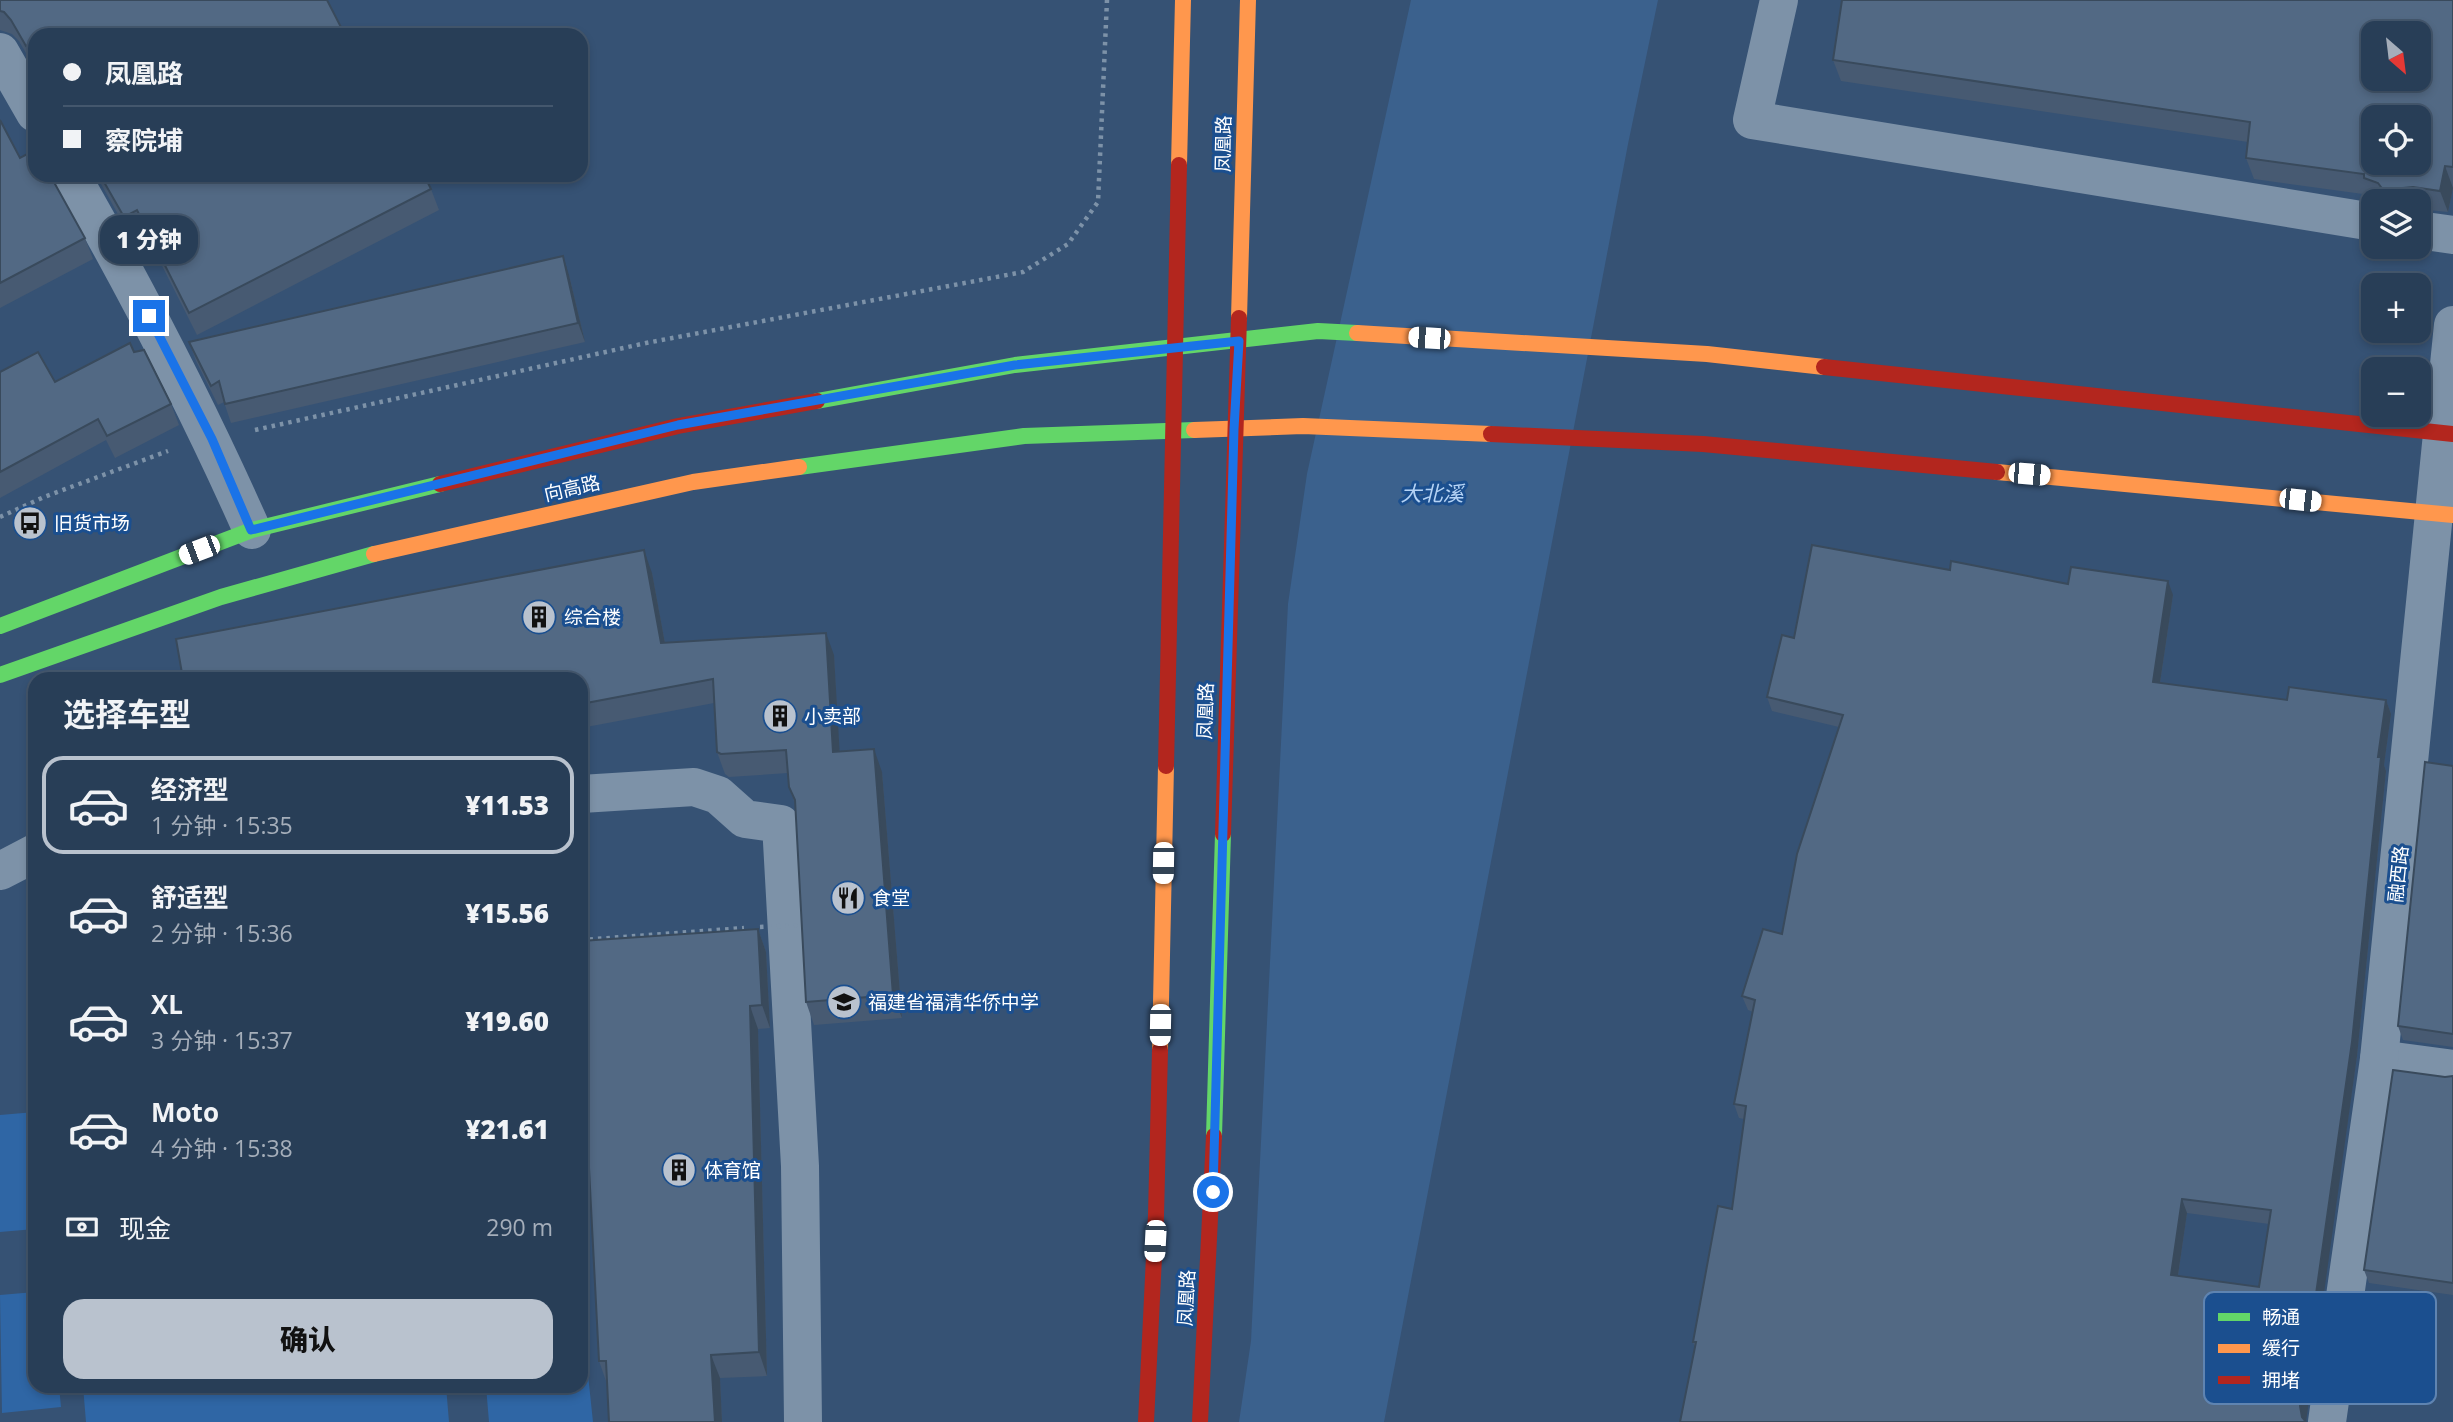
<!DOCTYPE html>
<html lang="zh">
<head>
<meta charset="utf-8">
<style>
  body { margin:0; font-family:"Open Sans","Noto Sans SC",sans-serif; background:#344961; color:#f1f3f6; height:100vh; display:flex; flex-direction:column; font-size:26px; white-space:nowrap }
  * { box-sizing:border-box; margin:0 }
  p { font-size:23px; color:#a5aeba }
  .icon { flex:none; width:38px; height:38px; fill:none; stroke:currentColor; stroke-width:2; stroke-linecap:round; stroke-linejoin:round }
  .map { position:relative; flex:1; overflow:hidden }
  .sheet { position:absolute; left:28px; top:672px; width:560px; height:721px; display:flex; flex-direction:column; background:#283e57; border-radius:21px; box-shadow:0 4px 10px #0003,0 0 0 2px #44576d }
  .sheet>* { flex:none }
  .guide { position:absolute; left:28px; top:28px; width:560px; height:154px; border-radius:21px; box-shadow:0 4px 10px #0003,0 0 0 2px #44576d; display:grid; align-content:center; height:154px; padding:0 35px; background:#283e57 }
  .needle { width:46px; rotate:152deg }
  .fabs { position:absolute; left:2361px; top:21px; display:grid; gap:14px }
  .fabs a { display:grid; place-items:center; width:70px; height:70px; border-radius:14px; background:#283e57; box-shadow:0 4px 10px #0003,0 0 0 2px #44576d; font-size:35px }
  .end { position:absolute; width:32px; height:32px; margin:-16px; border:9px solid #1a73e8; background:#fff; box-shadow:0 0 0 4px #fff }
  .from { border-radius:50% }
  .bubble { position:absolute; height:49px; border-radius:21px; background:#283e57; box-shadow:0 4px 10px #0003,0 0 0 2px #44576d; font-size:23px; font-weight:800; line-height:49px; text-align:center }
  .car { position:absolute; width:21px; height:42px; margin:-21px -10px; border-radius:9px; box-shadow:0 0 5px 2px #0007; background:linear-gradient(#fff 24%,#345 0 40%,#fff 0 76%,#345 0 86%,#fff 0) }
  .guide b { display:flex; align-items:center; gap:24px; height:66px; font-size:26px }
  .guide b+b { border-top:2px solid #44576d }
  .guide i { width:18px; height:18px; background:#f1f3f6 }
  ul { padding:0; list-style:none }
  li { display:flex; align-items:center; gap:21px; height:98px; margin:0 14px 10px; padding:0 21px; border:4px solid transparent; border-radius:21px }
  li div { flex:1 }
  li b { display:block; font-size:26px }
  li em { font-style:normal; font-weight:800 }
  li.current { border-color:#b9c2ce }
  li>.icon { width:63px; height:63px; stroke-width:1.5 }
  h2 { padding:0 35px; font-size:32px; line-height:84px }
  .pay { display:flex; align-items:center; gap:18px; height:77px; padding:0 35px; font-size:26px }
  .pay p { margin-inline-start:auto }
  .action { display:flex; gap:14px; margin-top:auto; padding:14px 35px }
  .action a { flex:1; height:80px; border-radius:21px; background:#b9c2ce; color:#111; font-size:28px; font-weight:800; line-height:80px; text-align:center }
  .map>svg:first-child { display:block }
  .green { fill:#2f66a5 }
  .water { fill:#3b618d }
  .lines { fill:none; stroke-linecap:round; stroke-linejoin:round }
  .path { stroke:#7d92a8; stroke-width:4.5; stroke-dasharray:3.5 5; stroke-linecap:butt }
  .street { stroke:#7d92a8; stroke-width:38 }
  .fast { stroke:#63d668; stroke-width:16 }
  .slow { stroke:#ff974d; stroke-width:16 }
  .jam { stroke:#b3261e; stroke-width:16 }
  .path-bridge { stroke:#7d92a8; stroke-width:4.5; stroke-dasharray:3.5 5; stroke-linecap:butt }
  .wall { fill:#475a72; fill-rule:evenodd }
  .shaded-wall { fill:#394a5c }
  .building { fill:#526984; stroke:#394a5c; stroke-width:2; fill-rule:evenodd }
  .route { stroke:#1a73e8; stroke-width:9 }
  .labels { text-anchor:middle; stroke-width:6; stroke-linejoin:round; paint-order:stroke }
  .street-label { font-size:19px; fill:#fff; stroke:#1b4f8f }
  .poi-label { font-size:19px; fill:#fff; stroke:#1b4f8f; text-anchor:start }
  .water-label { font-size:21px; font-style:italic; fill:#b5d3f5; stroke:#1b4f8f }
  .key { fill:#1b4f8f; stroke:#5f84b1; stroke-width:2 }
  .key-label { font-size:19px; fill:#fff }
</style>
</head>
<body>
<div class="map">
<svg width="2453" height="1422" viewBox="0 0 2453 1422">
  <rect width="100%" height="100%" fill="#365274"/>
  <!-- green -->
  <g class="green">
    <polygon points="35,1112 35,1229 0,1232 0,1115"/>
    <polygon points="35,1292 35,1386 59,1386 61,1407 2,1413 0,1295"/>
    <polygon points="581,1308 593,1422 489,1422 486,1386 581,1386"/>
    <polygon points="83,1386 446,1386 449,1422 86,1422"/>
  </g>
  <!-- water -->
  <polygon class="water" points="1411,0 1658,0 1628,144 1384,1422 1239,1422 1251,1341 1288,604 1307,474"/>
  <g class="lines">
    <!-- path -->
    <g class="path">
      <polyline points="255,430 646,343 1023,272 1068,244 1098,202 1107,0"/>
      <polyline points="0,517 44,497 168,451"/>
      <polyline points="581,940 744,928"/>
    </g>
    <!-- street -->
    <g class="street">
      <polyline points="1779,0 1752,120 2373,222"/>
      <polyline points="0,52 35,113"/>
      <path d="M71,175C137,291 198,408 252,530"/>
      <polyline points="2418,230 2453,235"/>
      <polyline points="581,794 694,787 718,795 745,819 781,824 800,1166 803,1422"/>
      <polyline points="0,871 35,853"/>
      <polyline points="2379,1059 2453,1069"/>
      <polyline points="2327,1422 2379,1059 2453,325"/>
    </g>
    <!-- fast -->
    <g class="fast">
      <polyline points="817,401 1015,365 1318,331 1357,333"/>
      <polyline points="799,467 1024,436 1194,430"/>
      <polyline points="0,626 252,530 440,484"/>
      <polyline points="0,675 221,597 374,554"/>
      <polyline points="1214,1136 1223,834"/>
    </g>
    <!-- slow -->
    <g class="slow">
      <polyline points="1179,165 1183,0"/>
      <polyline points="1239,318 1248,0"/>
      <polyline points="1357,333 1707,354 1824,367"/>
      <polyline points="1194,430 1303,426 1491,434"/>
      <polyline points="1997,472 2453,515"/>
      <polyline points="374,554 693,482 799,467"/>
      <polyline points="1160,1050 1166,766"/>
    </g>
    <!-- jam -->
    <g class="jam">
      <polyline points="1824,367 2453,434"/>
      <polyline points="1491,434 1703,444 1997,472"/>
      <polyline points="440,484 678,426 817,401"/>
      <polyline points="1166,766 1179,165"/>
      <polyline points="1223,834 1239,318"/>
      <polyline points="1146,1422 1156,1215 1160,1050"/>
      <polyline points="1200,1422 1214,1136"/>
    </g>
    <!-- path-bridge -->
    <polyline class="path-bridge" points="760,927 805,925"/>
  </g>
  <!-- wall -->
  <g class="wall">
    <polygon points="0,0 35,35 35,67 34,67 19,41 12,34 0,30"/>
    <polygon points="2453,0 2453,188 2448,212 2418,209 2418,201 2376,201 2372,200 2370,195 2254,179 2246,158 2248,142 1841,81 1833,60"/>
    <polygon points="0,120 20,158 85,238 93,259 0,308"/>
    <polygon points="96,175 424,175 431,189 439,210 197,335 145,232 132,239"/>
    <polygon points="569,275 585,342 231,423 224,402 218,405 196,361 189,342"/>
    <polygon points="134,352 171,404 179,425 115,458 106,440 0,498 0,372 55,382"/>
    <path d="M1950,570L2068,584L2173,595L2160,683L2287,700H2386L2391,714L2384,765L2386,771L2357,1056L2305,1420L2306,1422L1695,1348L1693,1342L1732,1209L1744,1119L1739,1118L1734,1104L1753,1012L1748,1010L1742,996L1782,934L1839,727L1772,711L1767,697L1794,638ZM2187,1213L2269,1224L2259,1287L2178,1276Z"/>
    <polygon points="652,573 665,643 834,655 839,752 882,772 902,1018 814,1025 806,1002 795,804 789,787 788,773 729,777 725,774 717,752 714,703 581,728 581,679"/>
    <polygon points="2453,766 2453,1047 2403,1040 2398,1026"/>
    <polygon points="758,929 766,952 770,1028 758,1029 767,1376 720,1378 722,1422 609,1422 607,1384 599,1361"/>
    <polygon points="2453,1076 2453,1295 2369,1283 2364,1270 2445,1077"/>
  </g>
  <!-- shaded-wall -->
  <g class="shaded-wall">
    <polygon points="2445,166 2453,188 2448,212 2440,191"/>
    <polygon points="2403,188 2408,201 2399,201 2396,193"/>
    <polygon points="563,256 569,275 585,342 578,323"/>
    <polygon points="644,550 652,573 669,665 661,643"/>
    <polygon points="2168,581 2173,595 2158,696 2153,682"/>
    <polygon points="826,633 834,655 841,775 833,752"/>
    <polygon points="2386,700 2391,714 2384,765 2386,771 2357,1056 2306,1422 2302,1417 2300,1406 2378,757"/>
    <polygon points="874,749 882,772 902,1018 893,995"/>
    <polygon points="758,929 766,952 770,1028 762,1005"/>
    <polygon points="750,1006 758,1029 767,1376 759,1352"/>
    <polygon points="2182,1199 2187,1213 2176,1289 2171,1275"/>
    <polygon points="711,1355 720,1378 722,1422 715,1422"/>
  </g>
  <!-- building -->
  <g class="building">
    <polygon points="0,0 327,0 345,35 35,35 35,42 26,46 11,20 4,12 0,11"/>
    <path d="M1842,0H2453V167L2445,166L2440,191L2413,187L2403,188L2396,193L2384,191L2378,183L2364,178V174L2246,158L2250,122L1833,60ZM2373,33H2418V79H2373ZM2373,117H2418V163H2373Z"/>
    <polygon points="0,120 20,158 35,150 35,175 50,175 85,238 0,283"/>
    <polygon points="100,175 424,175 431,189 189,313 137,210 124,217"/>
    <polygon points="563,256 578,323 225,404 219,381 211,386 189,342"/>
    <polygon points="130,343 134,352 144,350 171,404 107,436 98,419 0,472 0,372 38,352 55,382"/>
    <path d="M1812,545L1950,570L1951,561L2068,584L2071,567L2168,581L2153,682L2287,700L2289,687L2386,700L2378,757H2381L2352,1042L2300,1406L2302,1417L2306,1422H1680L1696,1342H1693L1718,1206L1732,1209L1746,1106L1734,1104L1755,1000L1742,996L1763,929L1782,934L1797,854L1843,715L1767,697L1782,635L1794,638ZM2182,1199L2271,1210L2259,1287L2171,1275Z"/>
    <polygon points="644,550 661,643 826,633 833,752 874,749 893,995 806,1002 795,800 789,787 786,750 721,754 717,752 713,679 581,704 581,679 183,679 176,639"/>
    <polygon points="2425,762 2453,766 2453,1034 2398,1026"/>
    <polygon points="758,929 762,1005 750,1006 759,1352 711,1355 715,1422 609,1422 606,1361 599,1361 581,1014 581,941"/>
    <polygon points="2393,1070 2445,1077 2453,1076 2453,1283 2364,1270"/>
  </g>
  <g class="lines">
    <!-- route -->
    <polyline class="route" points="149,316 212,439 251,530 678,425 1015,365 1239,341 1234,429 1213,1192"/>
  </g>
  <!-- icons -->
  <defs>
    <g id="bus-disc" transform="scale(1.75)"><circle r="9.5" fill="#b9c2ce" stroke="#1b4f8f"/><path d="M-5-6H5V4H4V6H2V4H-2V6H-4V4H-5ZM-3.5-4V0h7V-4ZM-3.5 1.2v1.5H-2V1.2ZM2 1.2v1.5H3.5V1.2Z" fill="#111"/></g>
    <g id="building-disc" transform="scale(1.75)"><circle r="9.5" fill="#b9c2ce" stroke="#1b4f8f"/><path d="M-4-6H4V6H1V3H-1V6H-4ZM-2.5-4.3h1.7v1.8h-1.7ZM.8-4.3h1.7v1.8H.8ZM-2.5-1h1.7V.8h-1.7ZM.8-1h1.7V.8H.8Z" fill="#111"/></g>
    <g id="restaurant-disc" transform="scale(1.75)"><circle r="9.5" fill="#b9c2ce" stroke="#1b4f8f"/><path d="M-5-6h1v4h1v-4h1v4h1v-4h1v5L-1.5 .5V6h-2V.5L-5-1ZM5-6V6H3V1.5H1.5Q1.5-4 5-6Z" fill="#111"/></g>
    <g id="school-disc" transform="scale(1.75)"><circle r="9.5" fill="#b9c2ce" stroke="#1b4f8f"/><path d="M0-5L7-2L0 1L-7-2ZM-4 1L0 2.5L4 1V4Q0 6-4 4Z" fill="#111"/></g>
  </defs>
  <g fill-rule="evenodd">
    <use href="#bus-disc" x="30" y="523"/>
    <use href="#building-disc" x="539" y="617"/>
    <use href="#building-disc" x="780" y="716"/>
    <use href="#restaurant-disc" x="848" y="898"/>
    <use href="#school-disc" x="844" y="1002"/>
    <use href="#building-disc" x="679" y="1170"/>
  </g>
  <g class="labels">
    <!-- street labels -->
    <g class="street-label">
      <text transform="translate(1223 144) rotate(-89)" y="7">凤凰路</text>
      <text transform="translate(572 488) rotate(-13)" y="7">向高路</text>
      <text transform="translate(1205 711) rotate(-88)" y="7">凤凰路</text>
      <text transform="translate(2398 874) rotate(-84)" y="7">融西路</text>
      <text transform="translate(1186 1298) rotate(-87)" y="7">凤凰路</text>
    </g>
    <!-- poi labels -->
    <g class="poi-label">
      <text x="54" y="530">旧货市场</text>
      <text x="564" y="624">综合楼</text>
      <text x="804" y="723">小卖部</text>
      <text x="872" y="905">食堂</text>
      <text x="868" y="1009">福建省福清华侨中学</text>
      <text x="704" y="1177">体育馆</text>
    </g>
    <!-- water labels -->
    <g class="water-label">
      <text x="1432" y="501">大北溪</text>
    </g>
  </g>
  <!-- legend -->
  <rect x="2204" y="1292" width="232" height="112" rx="10" class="key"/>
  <rect x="2218" y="1313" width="32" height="8" fill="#63d668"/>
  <rect x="2218" y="1344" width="32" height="9" fill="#ff974d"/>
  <rect x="2218" y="1376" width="32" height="8" fill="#b3261e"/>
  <g class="key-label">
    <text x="2262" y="1324">畅通</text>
    <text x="2262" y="1355">缓行</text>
    <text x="2262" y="1387">拥堵</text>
  </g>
</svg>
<div class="fabs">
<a><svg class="needle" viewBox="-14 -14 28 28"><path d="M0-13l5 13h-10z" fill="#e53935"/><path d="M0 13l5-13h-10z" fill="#a5aeba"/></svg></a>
<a><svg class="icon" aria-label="locate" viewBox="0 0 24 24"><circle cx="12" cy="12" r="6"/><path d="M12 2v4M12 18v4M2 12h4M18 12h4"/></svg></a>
<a><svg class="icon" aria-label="layers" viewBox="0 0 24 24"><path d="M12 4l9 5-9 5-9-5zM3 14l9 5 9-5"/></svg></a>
<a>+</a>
<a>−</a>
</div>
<i class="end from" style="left:1213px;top:1192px"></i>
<i class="end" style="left:149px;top:316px"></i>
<div class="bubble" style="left:100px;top:215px;width:98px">1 分钟</div>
<i class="car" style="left:1429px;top:338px;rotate:274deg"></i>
<i class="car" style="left:2029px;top:474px;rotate:95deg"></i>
<i class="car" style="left:2300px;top:500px;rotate:96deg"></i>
<i class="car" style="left:199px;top:550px;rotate:249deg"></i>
<i class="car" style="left:1163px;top:863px;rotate:181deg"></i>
<i class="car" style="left:1160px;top:1025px;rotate:181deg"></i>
<i class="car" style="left:1155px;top:1241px;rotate:183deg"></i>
<div class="guide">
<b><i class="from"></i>凤凰路</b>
<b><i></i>察院埔</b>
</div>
<section class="sheet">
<h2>选择车型</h2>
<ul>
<li class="current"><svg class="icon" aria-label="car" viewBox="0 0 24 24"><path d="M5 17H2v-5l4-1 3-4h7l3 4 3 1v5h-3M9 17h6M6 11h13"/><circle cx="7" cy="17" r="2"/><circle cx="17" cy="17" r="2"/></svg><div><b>经济型</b><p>1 分钟 · 15:35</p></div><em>¥11.53</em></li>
<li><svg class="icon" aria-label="car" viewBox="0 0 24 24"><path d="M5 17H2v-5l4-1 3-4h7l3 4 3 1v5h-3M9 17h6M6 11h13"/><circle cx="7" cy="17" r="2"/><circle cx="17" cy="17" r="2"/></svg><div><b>舒适型</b><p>2 分钟 · 15:36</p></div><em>¥15.56</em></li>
<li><svg class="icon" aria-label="car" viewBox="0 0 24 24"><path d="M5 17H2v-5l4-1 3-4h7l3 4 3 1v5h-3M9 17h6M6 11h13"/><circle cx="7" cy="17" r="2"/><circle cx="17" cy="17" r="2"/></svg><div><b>XL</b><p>3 分钟 · 15:37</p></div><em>¥19.60</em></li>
<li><svg class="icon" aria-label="car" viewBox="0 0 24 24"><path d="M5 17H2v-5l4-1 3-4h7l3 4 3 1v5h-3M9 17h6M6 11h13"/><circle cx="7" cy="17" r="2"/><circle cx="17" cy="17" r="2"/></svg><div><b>Moto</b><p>4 分钟 · 15:38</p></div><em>¥21.61</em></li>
</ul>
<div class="pay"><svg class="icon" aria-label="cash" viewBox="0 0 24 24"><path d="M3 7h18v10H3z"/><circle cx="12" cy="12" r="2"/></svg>现金<p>290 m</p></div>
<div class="action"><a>确认</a></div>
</section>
</div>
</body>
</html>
